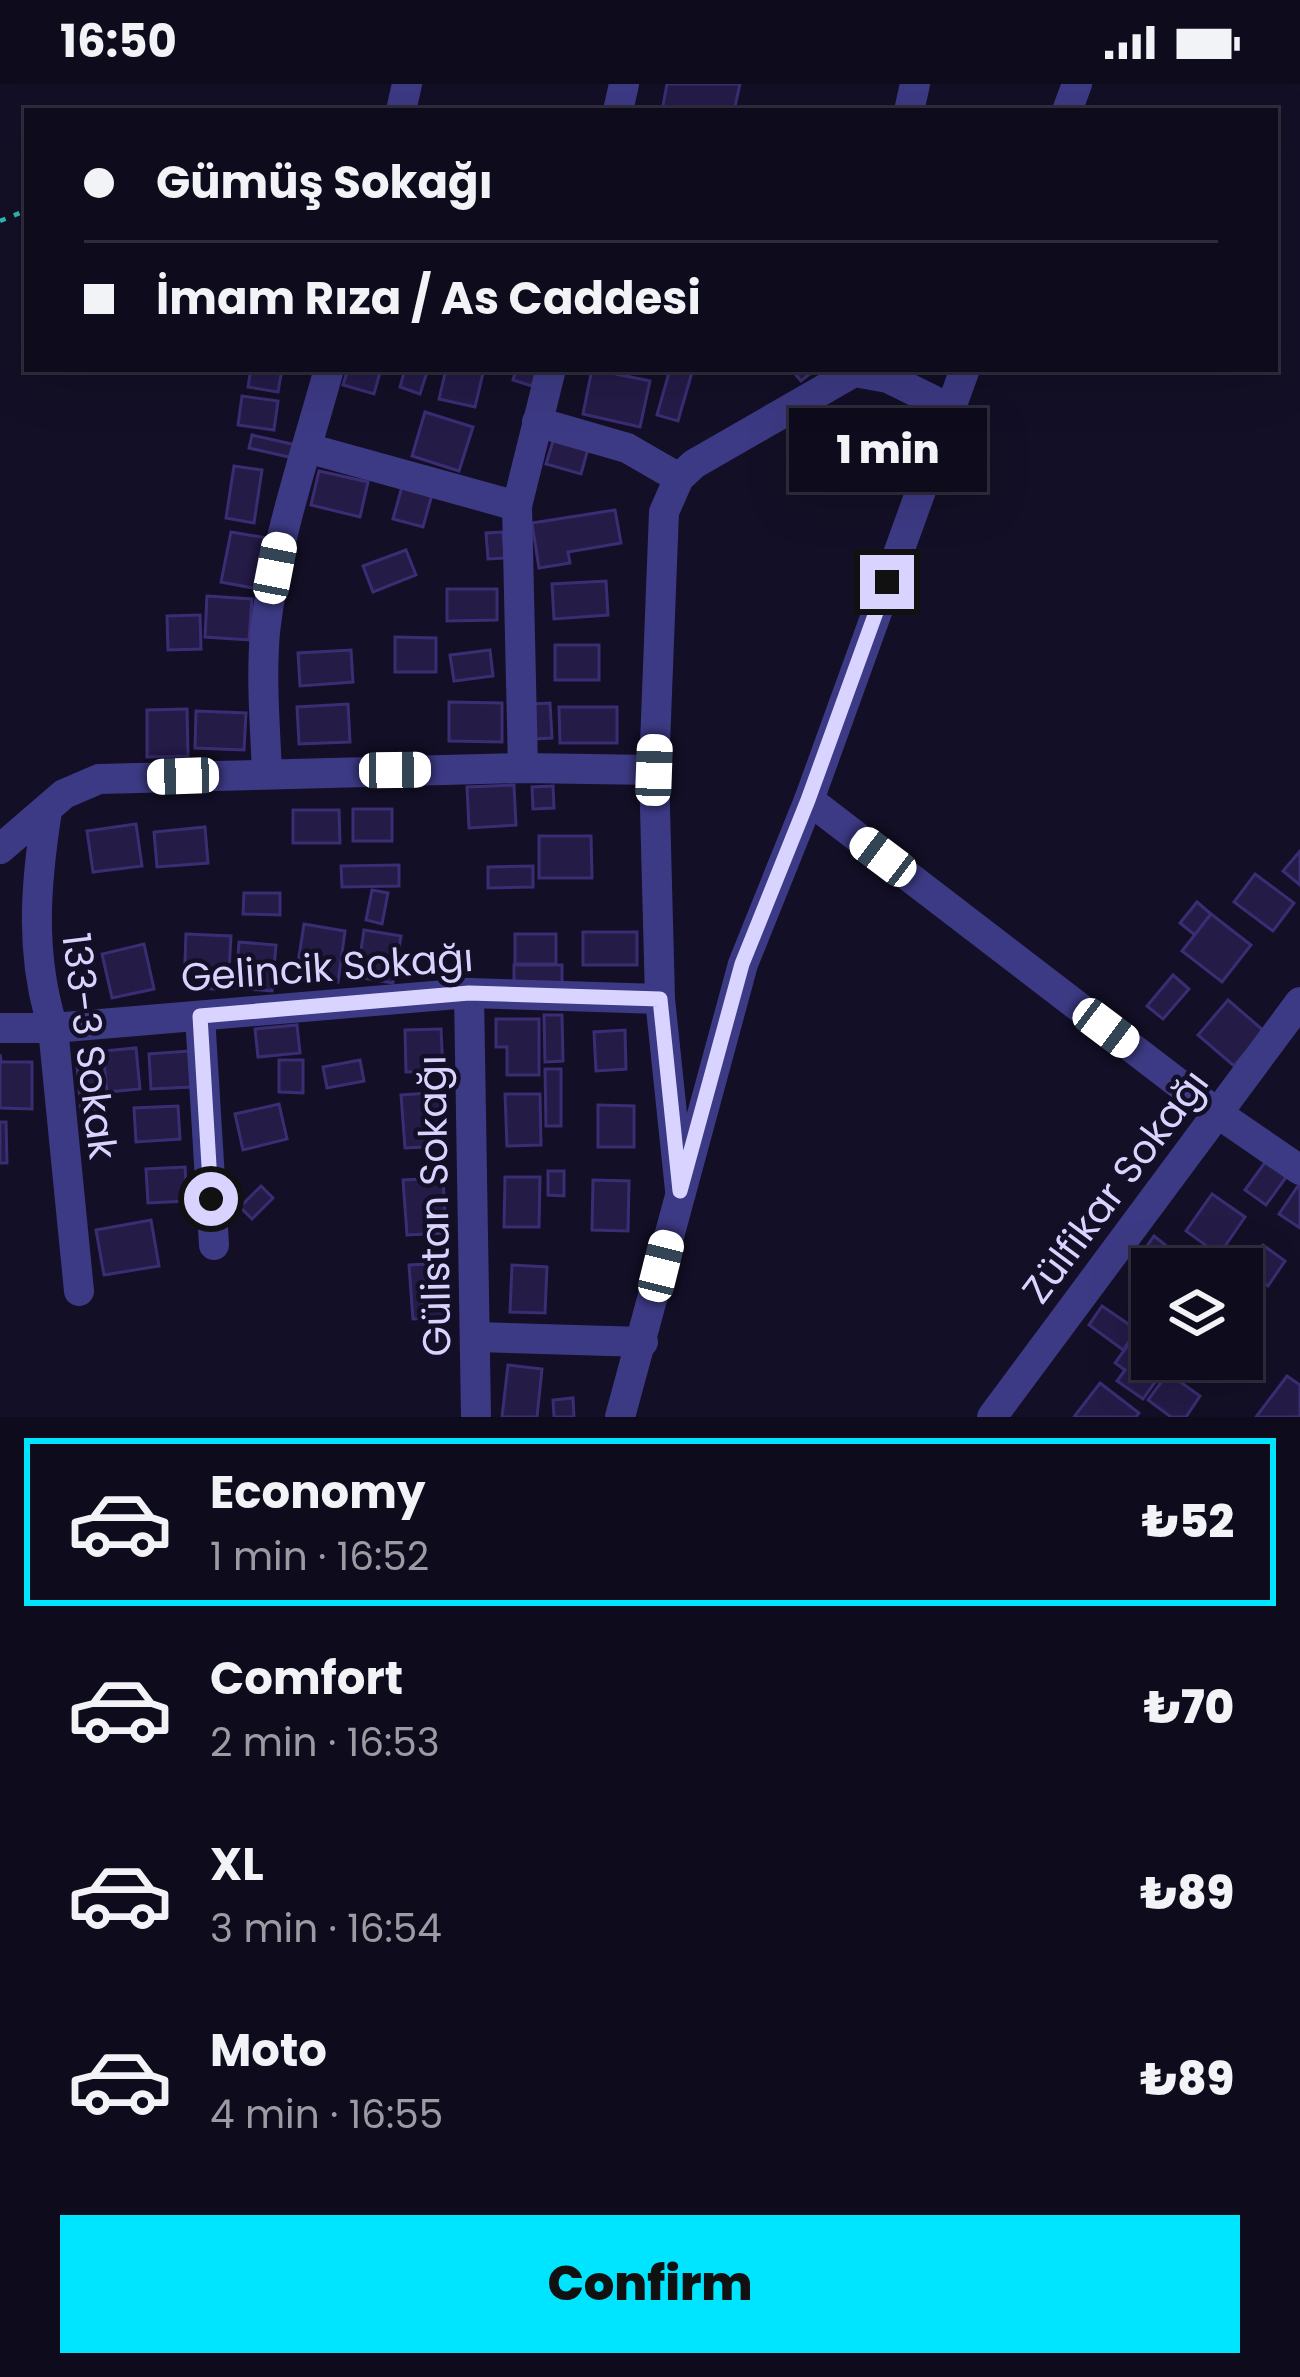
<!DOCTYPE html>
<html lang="en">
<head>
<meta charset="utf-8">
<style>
  body { margin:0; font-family:Poppins,sans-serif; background:#171425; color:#f1f3f6; height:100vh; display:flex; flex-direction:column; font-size:45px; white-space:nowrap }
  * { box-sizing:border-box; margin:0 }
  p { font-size:39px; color:#9b9ba3 }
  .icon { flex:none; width:66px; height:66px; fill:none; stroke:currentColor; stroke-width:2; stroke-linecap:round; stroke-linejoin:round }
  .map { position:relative; height:1333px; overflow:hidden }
  .side { display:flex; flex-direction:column; background:#0e0b1c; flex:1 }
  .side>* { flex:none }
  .banner { position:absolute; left:24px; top:24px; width:1254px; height:264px; border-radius:0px; box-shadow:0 12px 48px #0002,0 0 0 3px #2e2b3b; display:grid; align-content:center; height:264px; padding:0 60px; background:#0e0b1c }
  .controls { position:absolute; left:1131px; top:1164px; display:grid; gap:24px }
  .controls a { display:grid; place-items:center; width:132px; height:132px; border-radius:0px; background:#0e0b1c; box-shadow:0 12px 48px #0002,0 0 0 3px #2e2b3b; font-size:60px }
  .end { position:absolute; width:54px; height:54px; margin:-27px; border:15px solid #d9d4ff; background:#111; box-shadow:0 0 0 6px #111 }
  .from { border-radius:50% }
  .bubble { position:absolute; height:84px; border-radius:0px; background:#0e0b1c; box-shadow:0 12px 48px #0002,0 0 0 3px #2e2b3b; font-size:39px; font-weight:800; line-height:84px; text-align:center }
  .car { position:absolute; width:36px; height:72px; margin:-36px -18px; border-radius:15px; box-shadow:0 0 9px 3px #0007; background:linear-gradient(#fff 24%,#345 0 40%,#fff 0 76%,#345 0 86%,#fff 0) }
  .banner b { display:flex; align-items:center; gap:42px; height:114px; font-size:45px }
  .banner b+b { border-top:3px solid #2e2b3b }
  .banner i { width:30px; height:30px; background:#f1f3f6 }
  ul { padding:21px 0 0; list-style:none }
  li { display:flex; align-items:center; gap:36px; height:168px; margin:0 24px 18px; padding:0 36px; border:6px solid transparent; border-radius:0px }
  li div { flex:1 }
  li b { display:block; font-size:45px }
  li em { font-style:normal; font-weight:800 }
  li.selected { border-color:#00e5ff }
  li>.icon { width:108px; height:108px; stroke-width:1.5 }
  .primary-button { display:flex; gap:24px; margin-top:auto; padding:24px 60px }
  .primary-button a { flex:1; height:138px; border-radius:0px; background:#00e5ff; color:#111; font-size:48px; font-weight:800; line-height:138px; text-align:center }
  .status { display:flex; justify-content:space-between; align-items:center; height:84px; padding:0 60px; background:#0e0b1c; direction:ltr }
  .status svg { height:33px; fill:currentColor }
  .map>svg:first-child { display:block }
  .building { fill:#241b47; stroke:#3b2d73; stroke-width:3 }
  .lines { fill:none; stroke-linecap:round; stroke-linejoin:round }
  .path { stroke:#2fb8b0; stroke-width:4.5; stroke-dasharray:6 9; stroke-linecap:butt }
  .minor { stroke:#3d3a85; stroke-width:30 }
  .tertiary { stroke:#3d3a85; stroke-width:30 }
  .route { stroke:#d9d4ff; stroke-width:15 }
  .labels { text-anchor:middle; stroke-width:9; stroke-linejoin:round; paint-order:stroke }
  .street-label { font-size:39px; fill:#d9d4ff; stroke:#130f26 }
</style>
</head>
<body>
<div class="status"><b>16:50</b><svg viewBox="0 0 49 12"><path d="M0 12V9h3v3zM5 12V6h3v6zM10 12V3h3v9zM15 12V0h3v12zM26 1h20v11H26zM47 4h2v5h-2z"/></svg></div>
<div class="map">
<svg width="1300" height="1333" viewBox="0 0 1300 1333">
  <rect width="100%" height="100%" fill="#130f26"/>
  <!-- building -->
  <g class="building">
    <polygon points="667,0 740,0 734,27 662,27"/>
    <polygon points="251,285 282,285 278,308 248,303"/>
    <polygon points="348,285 381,285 374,310 343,301"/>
    <polygon points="405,285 428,285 420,310 400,303"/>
    <polygon points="446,285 484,285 475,323 439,315"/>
    <polygon points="516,285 537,285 532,302 513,296"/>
    <polygon points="592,285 650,297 640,343 583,330"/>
    <polygon points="670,285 693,285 678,337 657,331"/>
    <polygon points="791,285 816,285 801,297"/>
    <polygon points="242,312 278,317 274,346 238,341"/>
    <polygon points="425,328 473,343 459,387 412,372"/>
    <polygon points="252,351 296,361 293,374 249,364"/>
    <polygon points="554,354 588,365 581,390 546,380"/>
    <polygon points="234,382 262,386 254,439 226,434"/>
    <polygon points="319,387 368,398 360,433 311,421"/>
    <polygon points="403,399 433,407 423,443 393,435"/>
    <polygon points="615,426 621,459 568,468 570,479 539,484 532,439"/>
    <polygon points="231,448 267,454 258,505 221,498"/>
    <polygon points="503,448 505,474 488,475 486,449"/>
    <polygon points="406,466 416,491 373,508 363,482"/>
    <polygon points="606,497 608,531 554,535 552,500"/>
    <polygon points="447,505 497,505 497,536 447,537"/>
    <polygon points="207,512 252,515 249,556 205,553"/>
    <polygon points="200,531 201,565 168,566 167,532"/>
    <polygon points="395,553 436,554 436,588 395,588"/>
    <rect x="555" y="561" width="44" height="35"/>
    <polygon points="351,566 353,598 300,602 298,569"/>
    <polygon points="490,566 493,592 454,597 450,571"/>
    <polygon points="449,618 502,619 502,658 449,657"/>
    <polygon points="550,619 552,654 535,655 532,620"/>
    <polygon points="348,620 350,658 299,660 297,623"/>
    <polygon points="559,623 617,623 617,659 560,659"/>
    <polygon points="187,625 188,672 147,673 147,626"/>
    <polygon points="196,627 246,629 244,666 195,664"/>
    <polygon points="514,701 516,741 469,744 467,703"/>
    <polygon points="553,702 554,724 533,725 532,703"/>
    <rect x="353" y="725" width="39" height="32"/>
    <polygon points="293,726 339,726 340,759 293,759"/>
    <polygon points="136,740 142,782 93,788 87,747"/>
    <polygon points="205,743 208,779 157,783 154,748"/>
    <polygon points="539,752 591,752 592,794 539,794"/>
    <polygon points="1300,767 1300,801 1283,787"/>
    <polygon points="399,781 399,802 342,803 341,782"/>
    <polygon points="533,782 533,803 488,804 488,783"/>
    <polygon points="1255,790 1294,819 1273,847 1234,818"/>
    <polygon points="372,806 388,809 382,840 366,836"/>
    <polygon points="244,809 280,809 280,831 243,830"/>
    <polygon points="1197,818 1211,830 1195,851 1180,839"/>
    <polygon points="1211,830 1251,861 1222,898 1182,867"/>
    <polygon points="304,840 345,847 338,898 296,892"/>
    <polygon points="364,846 401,852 393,899 357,893"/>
    <rect x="583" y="848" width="54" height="33"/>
    <polygon points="186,850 231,852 228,906 184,903"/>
    <rect x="515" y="850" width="41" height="30"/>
    <polygon points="239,858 276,861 272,907 236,904"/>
    <polygon points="144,860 154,905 112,914 102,870"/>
    <rect x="514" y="881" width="48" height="18"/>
    <polygon points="1173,891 1189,905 1163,935 1147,922"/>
    <polygon points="1228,916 1264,947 1234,982 1198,951"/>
    <polygon points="544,931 562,931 563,977 545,978"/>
    <polygon points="496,935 539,935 539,991 507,991 507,963 496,963"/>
    <polygon points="297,941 300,969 258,973 255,945"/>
    <polygon points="441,945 443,987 406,988 405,946"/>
    <polygon points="625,946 626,985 596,987 594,948"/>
    <polygon points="136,964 140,1005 107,1008 103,967"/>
    <polygon points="96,967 102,1026 81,1028 76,969"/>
    <polygon points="189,967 192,1003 151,1005 149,970"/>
    <polygon points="0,970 1,978 32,978 32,1025 0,1024"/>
    <polygon points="279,976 303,976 303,1009 279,1008"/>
    <polygon points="360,976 364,997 327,1004 323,983"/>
    <polygon points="545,985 561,985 561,1042 546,1042"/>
    <polygon points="443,1008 447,1062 405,1064 401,1011"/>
    <polygon points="505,1010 540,1010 541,1061 507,1062"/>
    <polygon points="279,1020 287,1055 243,1066 235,1030"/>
    <polygon points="598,1021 634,1022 634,1063 598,1063"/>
    <polygon points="178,1022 180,1055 136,1058 134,1024"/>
    <polygon points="0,1038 6,1038 7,1079 0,1079"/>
    <polygon points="1266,1077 1287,1092 1266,1121 1245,1106"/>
    <polygon points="185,1083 187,1117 148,1119 146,1085"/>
    <polygon points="548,1087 564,1087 564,1112 548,1111"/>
    <polygon points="505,1093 540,1093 539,1143 504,1143"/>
    <polygon points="443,1094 446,1149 407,1151 403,1096"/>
    <polygon points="593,1096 629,1097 628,1147 592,1146"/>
    <polygon points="1300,1099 1300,1144 1279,1130"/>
    <polygon points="261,1102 273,1114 252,1135 240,1123"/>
    <polygon points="220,1105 236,1105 237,1132 220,1133"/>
    <polygon points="1212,1110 1245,1133 1219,1171 1186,1147"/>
    <polygon points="151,1136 159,1182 104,1191 96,1146"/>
    <polygon points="1154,1152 1173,1167 1162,1182 1143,1168"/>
    <polygon points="1263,1161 1285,1177 1268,1202 1246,1186"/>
    <polygon points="1173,1167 1198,1185 1162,1182"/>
    <polygon points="445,1179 449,1233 413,1235 409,1181"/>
    <polygon points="512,1181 547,1183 545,1229 510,1228"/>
    <polygon points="1102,1222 1137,1246 1123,1266 1089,1241"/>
    <polygon points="1128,1261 1163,1287 1143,1315 1117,1297 1125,1286 1115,1279"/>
    <polygon points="508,1281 542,1285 537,1333 502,1333"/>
    <polygon points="1168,1289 1200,1312 1186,1333 1171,1333 1148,1316"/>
    <polygon points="1287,1292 1300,1301 1300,1333 1256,1333"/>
    <polygon points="1100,1299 1139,1329 1136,1333 1074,1333"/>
    <polygon points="573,1314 574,1333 554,1333 553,1316"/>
  </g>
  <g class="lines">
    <!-- path -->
    <polyline class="path" points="0,137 27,126"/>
    <!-- minor -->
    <g class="minor">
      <polyline points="401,27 407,0"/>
      <polyline points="618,27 624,0"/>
      <polyline points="909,27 915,0"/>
      <polyline points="537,338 627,364 679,394"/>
      <polyline points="307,364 517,422"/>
      <polyline points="523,684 517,422 551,285"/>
      <path d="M267,688C265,642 261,594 265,548C275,458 305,372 329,285"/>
      <polyline points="809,716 1217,1029 1300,1086"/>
      <path d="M47,727C35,803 30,871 53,944L79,1207"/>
      <polyline points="0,765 64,710 99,695 523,684 654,686"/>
      <polyline points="469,909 476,1333"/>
      <polyline points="200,932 214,1161"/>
      <polyline points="0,944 53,944 469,909 660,915"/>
      <polyline points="680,1106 660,915 654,686 664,428 679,394 694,380 854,288 888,294 949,324"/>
      <polyline points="477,1253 643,1258"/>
      <polyline points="992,1333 1300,918"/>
    </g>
    <!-- tertiary -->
    <g class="tertiary">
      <polyline points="1067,27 1077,0"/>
      <polyline points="620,1333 743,880 809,716 965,285"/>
    </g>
  </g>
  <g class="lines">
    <!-- route -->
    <polyline class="route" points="211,1115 200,932 469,909 660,915 680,1107 742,880 808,716 887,498"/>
  </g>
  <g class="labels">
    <!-- street labels -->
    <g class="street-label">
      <text transform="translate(327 883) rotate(-4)" y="14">Gelincik Sokağı</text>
      <text transform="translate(90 962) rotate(83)" y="14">133-3 Sokak</text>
      <text transform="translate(1115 1102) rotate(-53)" y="14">Zülfikar Sokağı</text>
      <text transform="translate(434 1122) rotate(-91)" y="14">Gülistan Sokağı</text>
    </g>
  </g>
</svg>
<div class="controls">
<a><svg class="icon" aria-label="layers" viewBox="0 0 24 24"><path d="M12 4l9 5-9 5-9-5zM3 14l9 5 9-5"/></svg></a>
</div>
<i class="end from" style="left:211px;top:1115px"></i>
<i class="end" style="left:887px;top:498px"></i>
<div class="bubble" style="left:789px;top:324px;width:198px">1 min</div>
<i class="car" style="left:275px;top:484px;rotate:11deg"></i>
<i class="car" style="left:395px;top:686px;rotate:89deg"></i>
<i class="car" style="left:654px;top:686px;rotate:2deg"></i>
<i class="car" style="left:183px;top:692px;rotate:268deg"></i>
<i class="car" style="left:883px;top:773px;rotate:307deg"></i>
<i class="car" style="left:1106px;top:944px;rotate:127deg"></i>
<i class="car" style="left:661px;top:1182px;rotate:14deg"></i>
<div class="banner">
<b><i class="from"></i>Gümüş Sokağı</b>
<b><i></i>İmam Rıza / As Caddesi</b>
</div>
</div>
<section class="side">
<ul>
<li class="selected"><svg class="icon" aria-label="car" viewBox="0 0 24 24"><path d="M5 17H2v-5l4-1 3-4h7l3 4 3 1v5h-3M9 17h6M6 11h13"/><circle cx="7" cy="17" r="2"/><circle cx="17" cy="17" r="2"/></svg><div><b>Economy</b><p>1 min · 16:52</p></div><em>₺52</em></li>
<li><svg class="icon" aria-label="car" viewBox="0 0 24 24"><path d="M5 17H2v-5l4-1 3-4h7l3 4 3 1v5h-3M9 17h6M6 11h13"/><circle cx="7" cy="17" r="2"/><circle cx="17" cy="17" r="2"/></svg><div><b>Comfort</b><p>2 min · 16:53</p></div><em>₺70</em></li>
<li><svg class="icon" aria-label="car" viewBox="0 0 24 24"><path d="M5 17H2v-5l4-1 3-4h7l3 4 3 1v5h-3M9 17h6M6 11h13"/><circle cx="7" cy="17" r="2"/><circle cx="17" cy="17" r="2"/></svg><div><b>XL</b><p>3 min · 16:54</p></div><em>₺89</em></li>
<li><svg class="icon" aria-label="car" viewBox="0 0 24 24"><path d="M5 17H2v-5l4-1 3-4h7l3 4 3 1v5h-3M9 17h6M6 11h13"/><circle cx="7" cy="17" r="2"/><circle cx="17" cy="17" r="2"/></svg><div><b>Moto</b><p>4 min · 16:55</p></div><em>₺89</em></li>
</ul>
<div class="primary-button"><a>Confirm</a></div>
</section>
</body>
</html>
